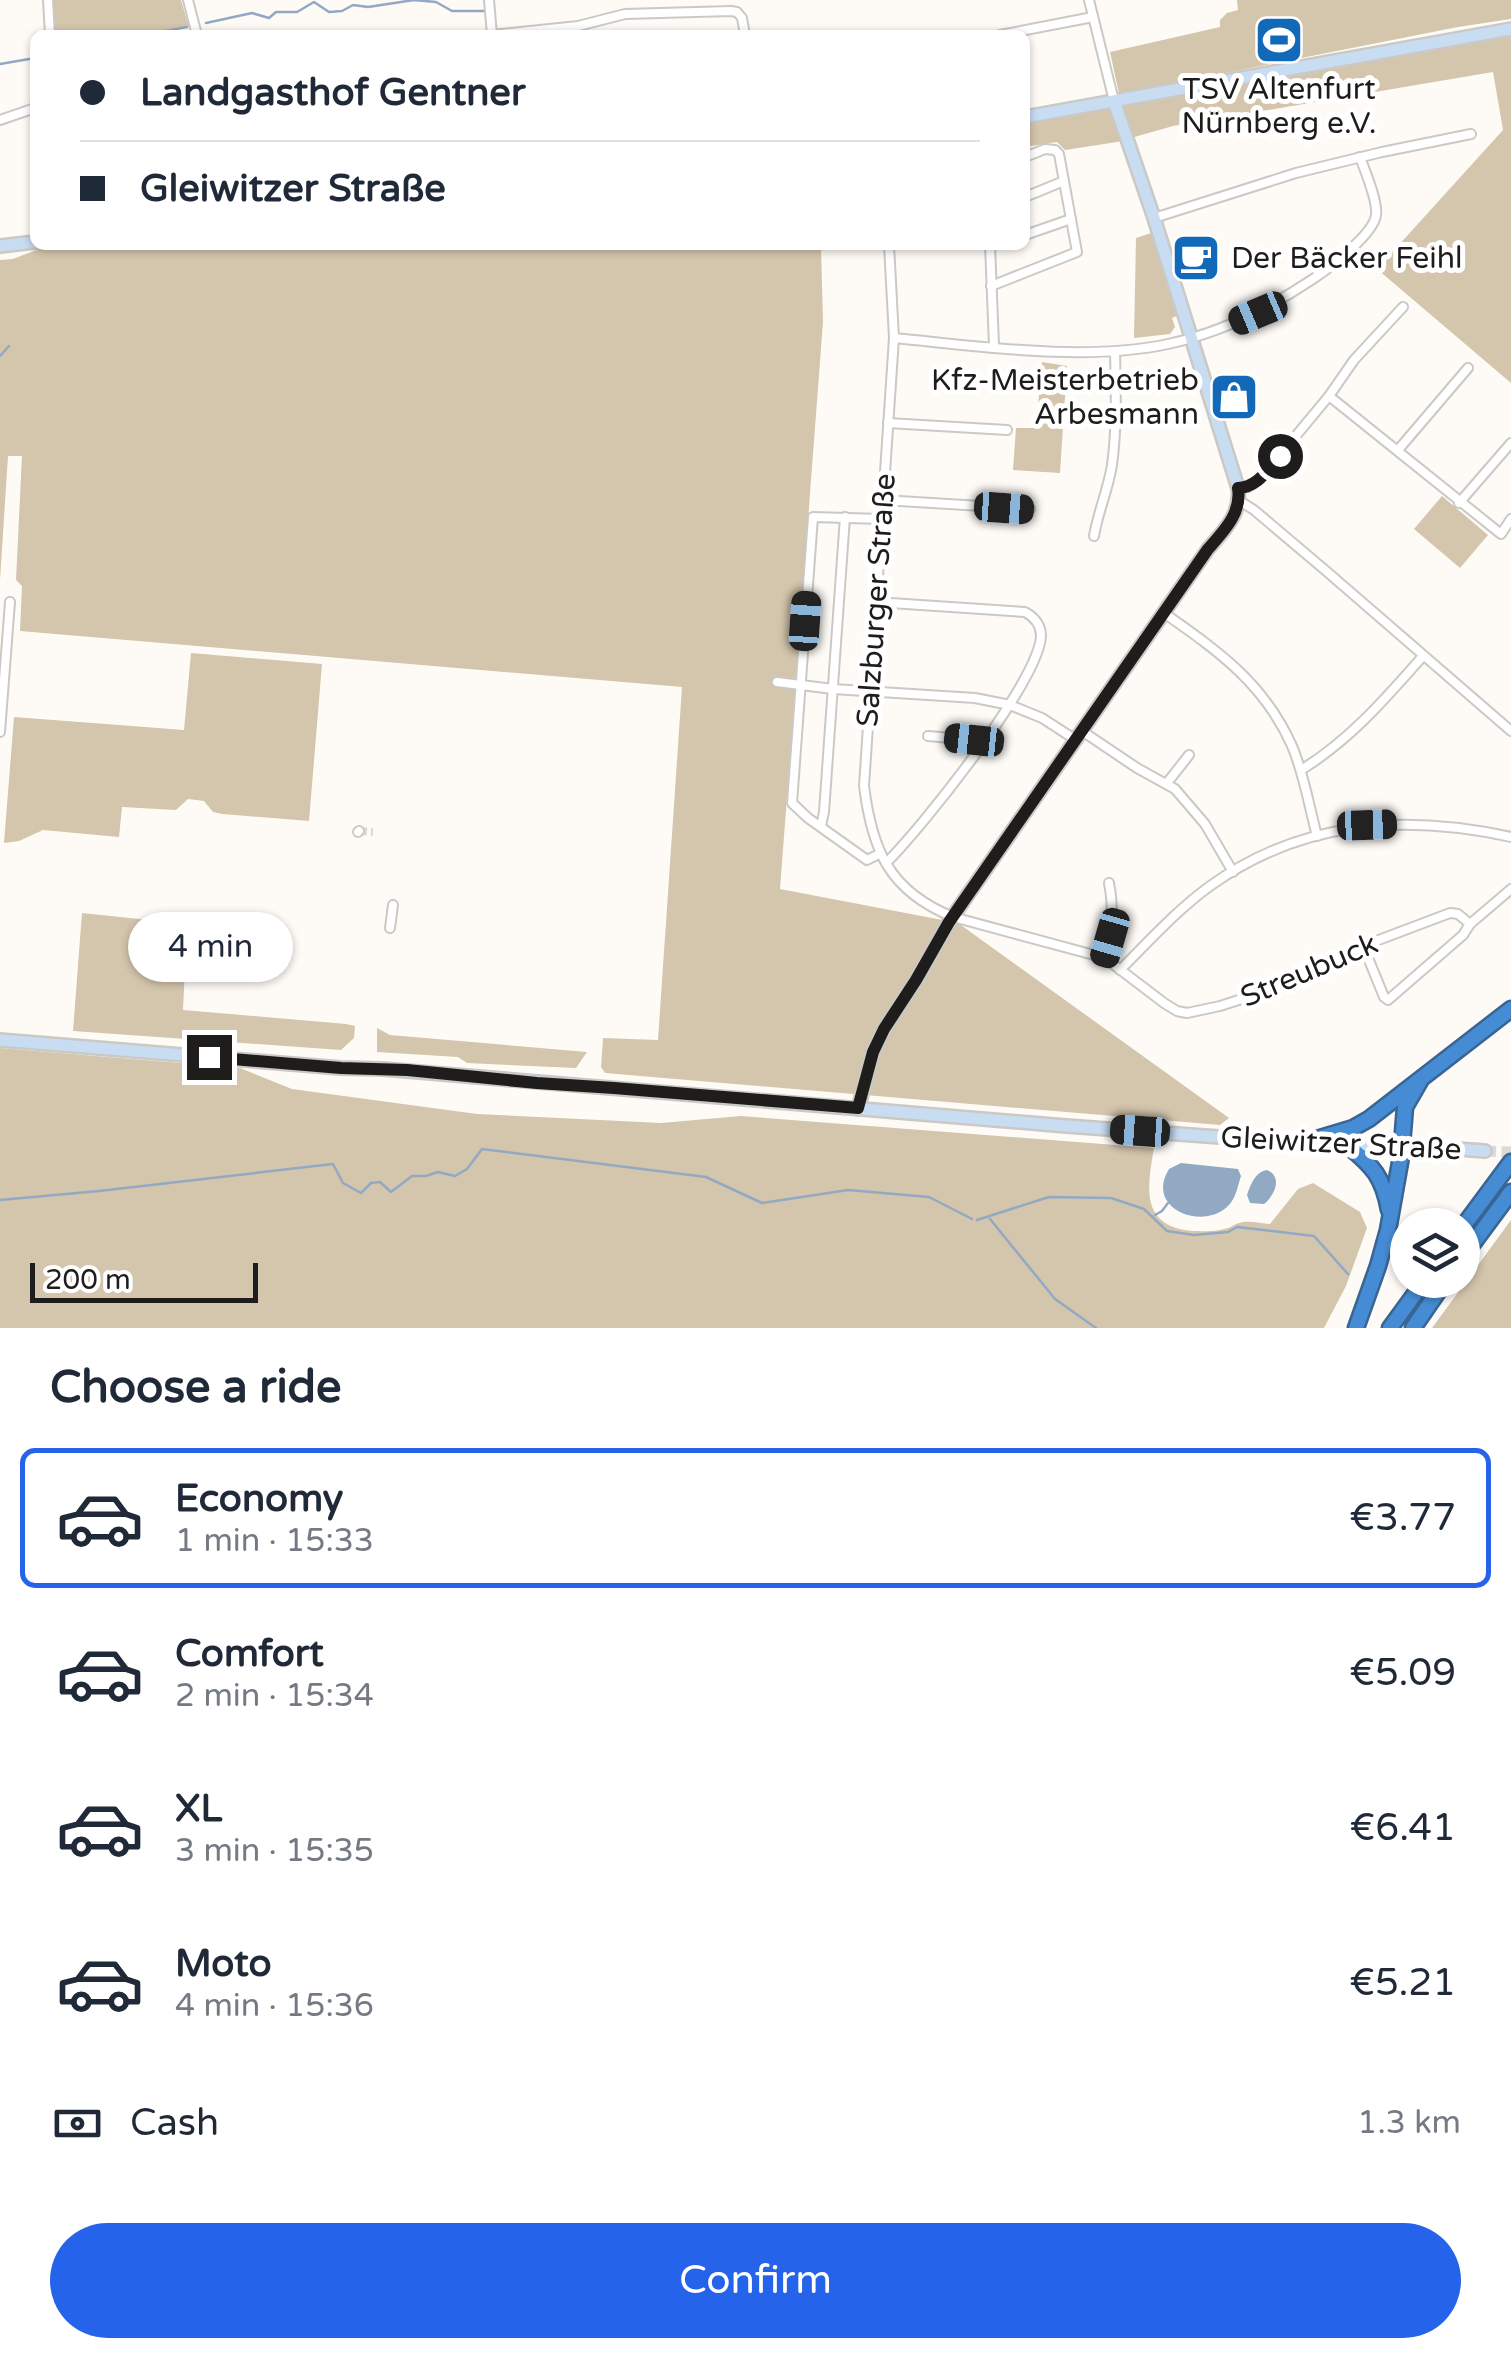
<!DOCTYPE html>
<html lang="en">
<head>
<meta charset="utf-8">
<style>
  body { margin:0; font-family:"Varela Round",sans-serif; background:#f2f2f3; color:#1f2937; height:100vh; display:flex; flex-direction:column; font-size:38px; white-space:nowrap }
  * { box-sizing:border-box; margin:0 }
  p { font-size:32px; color:#747a83 }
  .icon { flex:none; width:55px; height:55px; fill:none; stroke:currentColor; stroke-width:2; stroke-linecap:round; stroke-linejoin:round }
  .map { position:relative; height:1328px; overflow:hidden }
  .sheet { display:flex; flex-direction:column; background:#fff; flex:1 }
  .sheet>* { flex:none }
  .banner { position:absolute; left:30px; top:30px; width:1000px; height:220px; border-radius:15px; box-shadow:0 2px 8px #0004; display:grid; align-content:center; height:220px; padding:0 50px; background:#fff }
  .fabs { position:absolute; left:1390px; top:1208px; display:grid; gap:20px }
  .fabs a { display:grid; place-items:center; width:90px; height:90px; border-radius:50%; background:#fff; box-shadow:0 2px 8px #0004; font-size:50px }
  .scale { position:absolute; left:30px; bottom:25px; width:228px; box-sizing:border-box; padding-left:10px; border:5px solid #1e1d1c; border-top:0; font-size:28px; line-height:35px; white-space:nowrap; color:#1e1d1c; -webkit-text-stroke:8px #fff; paint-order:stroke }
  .end { position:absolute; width:45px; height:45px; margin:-22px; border:12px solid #1e1d1c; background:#fff; box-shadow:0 0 0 5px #fff }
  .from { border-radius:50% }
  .bubble { position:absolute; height:70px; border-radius:35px; background:#fff; box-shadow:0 2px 8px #0004; font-size:32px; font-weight:600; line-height:70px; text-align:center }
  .car { position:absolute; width:30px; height:60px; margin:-30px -15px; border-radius:12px; box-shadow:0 0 8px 2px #0007; background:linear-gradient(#222 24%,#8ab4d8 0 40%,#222 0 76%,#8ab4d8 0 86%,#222 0) }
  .banner b { display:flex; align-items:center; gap:35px; height:95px; font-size:38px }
  .banner b+b { border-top:2px solid #e0e1e3 }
  .banner i { width:25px; height:25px; background:#1f2937 }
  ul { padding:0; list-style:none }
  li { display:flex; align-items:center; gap:30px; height:140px; margin:0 20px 15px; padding:0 30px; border:5px solid transparent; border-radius:15px }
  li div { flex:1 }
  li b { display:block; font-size:38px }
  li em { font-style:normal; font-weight:600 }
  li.selected { border-color:#2563eb }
  li>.icon { width:90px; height:90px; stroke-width:1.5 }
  h2 { padding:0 50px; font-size:45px; line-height:120px }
  .pay { display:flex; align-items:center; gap:25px; height:110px; padding:0 50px; font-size:38px }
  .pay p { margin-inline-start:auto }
  .button { display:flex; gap:20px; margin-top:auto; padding:20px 50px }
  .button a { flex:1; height:115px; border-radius:60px; background:#2563eb; color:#fff; font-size:40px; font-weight:600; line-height:115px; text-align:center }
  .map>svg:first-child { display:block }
  .green { fill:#d4c5ad }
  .water { fill:#92a9c3 }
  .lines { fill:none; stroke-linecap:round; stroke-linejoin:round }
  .stream { stroke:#92a9c3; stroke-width:2.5 }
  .street-tunnel { stroke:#dcdad6; stroke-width:8; stroke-dasharray:8 4; stroke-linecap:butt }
  .secondary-tunnel { stroke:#dcdad6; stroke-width:11; stroke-dasharray:11 5.5; stroke-linecap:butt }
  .street-casing { stroke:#cbc9c5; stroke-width:12 }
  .secondary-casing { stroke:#cbc9c5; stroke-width:16 }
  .highway-casing { stroke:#386594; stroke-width:19 }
  .street { stroke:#fff; stroke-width:8 }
  .secondary { stroke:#c8dcf2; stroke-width:11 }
  .highway { stroke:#468cd5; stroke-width:14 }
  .route { stroke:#1e1d1c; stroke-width:12 }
  .labels { text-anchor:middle; stroke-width:10; stroke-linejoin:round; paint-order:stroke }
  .poi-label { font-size:30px; fill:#1e1d1c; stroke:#fff }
  .street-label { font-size:30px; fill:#1e1d1c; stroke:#fff }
</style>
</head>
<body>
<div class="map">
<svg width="1511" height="1328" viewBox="0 0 1511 1328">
  <rect width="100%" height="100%" fill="#fefbf7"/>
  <!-- green -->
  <g class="green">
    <polygon points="53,0 181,0 189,27 153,35 55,35"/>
    <polygon points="1237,0 1511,0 1511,19 1458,27 1119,94 1110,52 1220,27 1220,20 1227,13 1238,10"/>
    <polygon points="1511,33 1511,383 1377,269 1503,130 1493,72 1173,126 1117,142 1065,150 1057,142 1025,147 1025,123"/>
    <polygon points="1151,233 1179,315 1172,318 1175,327 1170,334 1134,338 1136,238"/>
    <polygon points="49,245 821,245 823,322 780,889 958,923 1229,1118 1220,1125 605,1073 601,1067 603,1038 658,1040 682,687 20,631 22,586 16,580 22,456 8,456 0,580 0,260 13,259"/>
    <polygon points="1042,362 1067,366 1060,473 1013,470 1016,428 1036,428"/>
    <polygon points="1442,496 1488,535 1460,568 1414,529"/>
    <polygon points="191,653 322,664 309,821 222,814 213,812 204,801 188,799 176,810 122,807 119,837 43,830 19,841 4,843 14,717 184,730"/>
    <polygon points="82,913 187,924 183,1010 346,1024 355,1026 354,1038 341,1050 73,1031"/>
    <polygon points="377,1028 390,1035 587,1052 576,1068 467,1063 458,1057 377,1052"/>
    <path d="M0,1048L240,1068L292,1089L477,1114L661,1123L741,1116L1154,1148C1147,1188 1140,1227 1193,1231C1202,1231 1215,1232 1224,1229C1231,1228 1232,1225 1239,1223C1248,1220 1260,1223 1270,1224L1298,1189L1313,1183L1360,1212L1367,1228L1346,1286L1324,1328H0Z"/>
    <polygon points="1511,1220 1511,1328 1432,1328"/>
  </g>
  <!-- water -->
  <g class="water">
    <path d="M1181,1163L1238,1169L1241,1176C1238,1185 1236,1198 1229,1205C1204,1232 1144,1209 1169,1169Z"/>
    <path d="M1267,1170C1283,1177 1275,1195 1264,1204L1250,1203L1247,1195C1251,1184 1255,1172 1267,1170Z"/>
  </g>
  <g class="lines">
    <!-- stream -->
    <g class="stream">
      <polyline points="206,23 252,13 269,18 276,12 297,12 314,2 329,12 342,11 353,5 368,7 414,0 436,2 452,11 484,11"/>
      <polyline points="144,35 187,27"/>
      <polyline points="0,64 35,58"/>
      <polyline points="0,356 9,346"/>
      <polyline points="0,1200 99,1191 333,1164 343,1183 361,1193 371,1183 380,1182 391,1192 412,1176 426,1176 438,1172 455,1176 467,1169 482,1149 706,1177 762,1203 848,1190 929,1197 972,1219"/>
      <polyline points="1155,1215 1162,1211 1168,1203"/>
      <polyline points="990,1219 1055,1299 1096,1328"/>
      <polyline points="977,1220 1049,1197 1111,1198 1144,1209 1167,1231 1194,1235 1228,1232 1237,1227 1314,1236 1348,1274"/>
    </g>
    <!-- street-tunnel -->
    <polyline class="street-tunnel" points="359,831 373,832"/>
    <!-- secondary-tunnel -->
    <polyline class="secondary-tunnel" points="1485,1151 1511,1152"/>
    <!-- street casing -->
    <g class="street-casing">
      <g id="street">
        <polyline points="48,0 50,35"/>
        <polyline points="188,0 197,35"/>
        <polyline points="489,0 492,35"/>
        <polyline points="1089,0 1114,101"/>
        <polyline points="492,35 578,26 625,14 731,11 737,12 742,18 745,35"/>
        <polyline points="1000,35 1093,17"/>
        <polyline points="0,120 35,108"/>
        <polyline points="1025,197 1064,181"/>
        <polyline points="1154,218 1296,173 1382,152 1471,134"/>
        <polyline points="1025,235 1071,219"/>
        <path d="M889,245L894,338L864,786C872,850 889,891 953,917L1105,958L1164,1003L1177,1011L1187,1013L1220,1006L1285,985L1357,955L1368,944L1450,913L1458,914L1470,924L1511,889"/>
        <polyline points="990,245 994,346"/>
        <polyline points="991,286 1077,252 1059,154 1055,150 1045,149 1025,157"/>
        <path d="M894,338C979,346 1084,362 1168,344C1220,333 1268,309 1313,279C1328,269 1374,234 1376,215C1378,201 1365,171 1360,157"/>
        <polyline points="1329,396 1501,534 1511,519"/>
        <polyline points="888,423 1007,430"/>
        <polyline points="1398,450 1468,368"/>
        <polyline points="1238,488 1248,487 1260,479 1329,396 1354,360 1403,307"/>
        <polyline points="883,500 1030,509"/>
        <polyline points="1240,501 1254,510 1325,570 1511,731"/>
        <polyline points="1459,503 1511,443"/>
        <path d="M1094,536C1098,512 1108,490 1112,465C1117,428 1116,390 1115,352"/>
        <path d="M876,602L1025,612C1034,617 1041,625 1041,636C1039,681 921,829 886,863"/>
        <path d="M1164,613C1218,651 1264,683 1292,746C1304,774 1309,806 1317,836"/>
        <polyline points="777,682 833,689 975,698 1010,705 1042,718 1076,740"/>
        <polyline points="1082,731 1137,768 1175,789 1205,824 1233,872"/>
        <polyline points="0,732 10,602"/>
        <polyline points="928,736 974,740 981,744"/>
        <path d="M1301,770C1350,740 1385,699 1423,656"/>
        <polyline points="1167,783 1189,755"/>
        <polyline points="821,826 824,812 845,517"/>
        <polyline points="358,832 359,831"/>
        <polyline points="879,854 867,860 808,818 792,803 813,517 882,519"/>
        <polyline points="390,928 393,905"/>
        <polyline points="1364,948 1384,997 1388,1000 1463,935 1470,924"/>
        <path d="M1105,958C1112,933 1114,908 1109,883"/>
        <path d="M1120,970C1149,941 1177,910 1210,886C1302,820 1404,814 1511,837"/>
      </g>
    </g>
    <!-- secondary casing -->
    <g class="secondary-casing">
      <g id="secondary">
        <polyline points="1025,117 1511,29"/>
        <polyline points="0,246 35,242"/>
        <polyline points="0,1040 341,1068 383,1069 1066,1126 1332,1145 1402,1145 1485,1151"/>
        <path d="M858,1109L873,1052L884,1029L916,980L949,922L1208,549C1224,531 1242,513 1238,488L1154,218L1114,101"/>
      </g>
    </g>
    <!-- highway casing -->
    <g class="highway-casing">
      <g id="highway">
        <polyline points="1303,1143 1353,1128 1369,1119 1511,1009"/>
        <path d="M1348,1146C1373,1166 1383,1177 1389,1210"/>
        <polyline points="1462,1228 1511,1162"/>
        <polyline points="1462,1258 1511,1192"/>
        <polyline points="1356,1328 1378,1266 1388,1230 1401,1157 1405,1107 1420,1081"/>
        <polyline points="1390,1328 1425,1280"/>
        <polyline points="1413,1328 1446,1280"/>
      </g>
    </g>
    <!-- street -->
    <use href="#street" class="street"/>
    <!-- secondary -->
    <use href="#secondary" class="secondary"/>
    <!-- highway -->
    <use href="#highway" class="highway"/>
  </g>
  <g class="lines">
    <!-- route -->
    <path class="route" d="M209,1057L341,1068L407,1070L537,1083L614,1088L858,1108L873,1052L884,1029L916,980L949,922L1208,549C1224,531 1242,513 1238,488C1258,487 1267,470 1280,456"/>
  </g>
  <!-- icons -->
  <defs>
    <g id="stadium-square" transform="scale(2.5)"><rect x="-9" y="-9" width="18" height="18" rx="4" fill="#1269b7" stroke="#fff"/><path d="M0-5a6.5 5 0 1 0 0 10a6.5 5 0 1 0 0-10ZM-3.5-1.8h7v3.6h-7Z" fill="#fff"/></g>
    <g id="cafe-square" transform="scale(2.5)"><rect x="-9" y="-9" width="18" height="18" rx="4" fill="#1269b7" stroke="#fff"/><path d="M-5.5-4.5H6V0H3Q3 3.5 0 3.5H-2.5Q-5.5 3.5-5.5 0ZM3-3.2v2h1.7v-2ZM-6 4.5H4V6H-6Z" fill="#fff"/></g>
    <g id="shop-square" transform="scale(2.5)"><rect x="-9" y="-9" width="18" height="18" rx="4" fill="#1269b7" stroke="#fff"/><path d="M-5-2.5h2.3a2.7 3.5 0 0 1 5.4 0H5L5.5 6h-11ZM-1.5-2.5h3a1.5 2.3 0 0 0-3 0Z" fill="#fff"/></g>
  </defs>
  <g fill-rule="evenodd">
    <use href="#stadium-square" x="1279" y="40"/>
    <use href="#cafe-square" x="1196" y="258"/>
    <use href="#shop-square" x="1234" y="397"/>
  </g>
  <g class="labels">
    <!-- poi labels -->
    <g class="poi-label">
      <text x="1279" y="99">TSV Altenfurt<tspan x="1279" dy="34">Nürnberg e.V.</tspan></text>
      <text x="1231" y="268" text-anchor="start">Der Bäcker Feihl</text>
      <text x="1199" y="390" text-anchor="end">Kfz-Meisterbetrieb<tspan x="1199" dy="34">Arbesmann</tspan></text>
    </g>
    <!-- street labels -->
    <g class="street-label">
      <text transform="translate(876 600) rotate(-86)" y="10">Salzburger Straße</text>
      <text transform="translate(1309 970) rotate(-23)" y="10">Streubuck</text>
      <text transform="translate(1341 1143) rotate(3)" y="10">Gleiwitzer Straße</text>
    </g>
  </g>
</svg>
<div class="fabs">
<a><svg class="icon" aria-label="layers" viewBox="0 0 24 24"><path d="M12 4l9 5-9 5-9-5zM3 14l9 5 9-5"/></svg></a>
</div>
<div class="scale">200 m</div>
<i class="end from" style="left:1280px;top:456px"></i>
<i class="end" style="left:209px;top:1057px"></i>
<div class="bubble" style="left:128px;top:912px;width:165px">4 min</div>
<i class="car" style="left:1258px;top:313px;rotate:247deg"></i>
<i class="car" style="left:1004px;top:508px;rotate:94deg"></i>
<i class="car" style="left:805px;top:621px;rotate:4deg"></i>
<i class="car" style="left:974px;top:740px;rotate:276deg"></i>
<i class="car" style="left:1367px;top:825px;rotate:88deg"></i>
<i class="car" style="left:1110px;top:938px;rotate:196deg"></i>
<i class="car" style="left:1140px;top:1131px;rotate:274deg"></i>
<div class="banner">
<b><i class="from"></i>Landgasthof Gentner</b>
<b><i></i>Gleiwitzer Straße</b>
</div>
</div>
<section class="sheet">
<h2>Choose a ride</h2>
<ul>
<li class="selected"><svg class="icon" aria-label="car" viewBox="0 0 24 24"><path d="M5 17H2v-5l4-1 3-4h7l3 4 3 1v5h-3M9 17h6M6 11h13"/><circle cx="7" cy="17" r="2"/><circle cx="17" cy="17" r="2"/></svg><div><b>Economy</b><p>1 min · 15:33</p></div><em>€3.77</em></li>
<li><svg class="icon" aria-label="car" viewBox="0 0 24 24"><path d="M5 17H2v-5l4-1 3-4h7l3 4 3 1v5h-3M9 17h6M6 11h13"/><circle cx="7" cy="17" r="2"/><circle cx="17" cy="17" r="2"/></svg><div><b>Comfort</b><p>2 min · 15:34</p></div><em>€5.09</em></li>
<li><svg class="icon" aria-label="car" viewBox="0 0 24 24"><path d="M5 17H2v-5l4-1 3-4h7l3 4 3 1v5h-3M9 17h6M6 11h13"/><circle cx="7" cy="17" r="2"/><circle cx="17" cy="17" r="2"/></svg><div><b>XL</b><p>3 min · 15:35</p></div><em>€6.41</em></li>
<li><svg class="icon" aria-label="car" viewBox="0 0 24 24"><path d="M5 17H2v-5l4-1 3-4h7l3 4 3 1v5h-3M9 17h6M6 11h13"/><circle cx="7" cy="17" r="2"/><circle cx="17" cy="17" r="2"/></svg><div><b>Moto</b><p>4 min · 15:36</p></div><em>€5.21</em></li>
</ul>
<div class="pay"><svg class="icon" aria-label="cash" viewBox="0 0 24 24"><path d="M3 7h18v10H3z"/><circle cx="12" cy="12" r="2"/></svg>Cash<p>1.3 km</p></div>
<div class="button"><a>Confirm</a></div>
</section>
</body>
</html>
